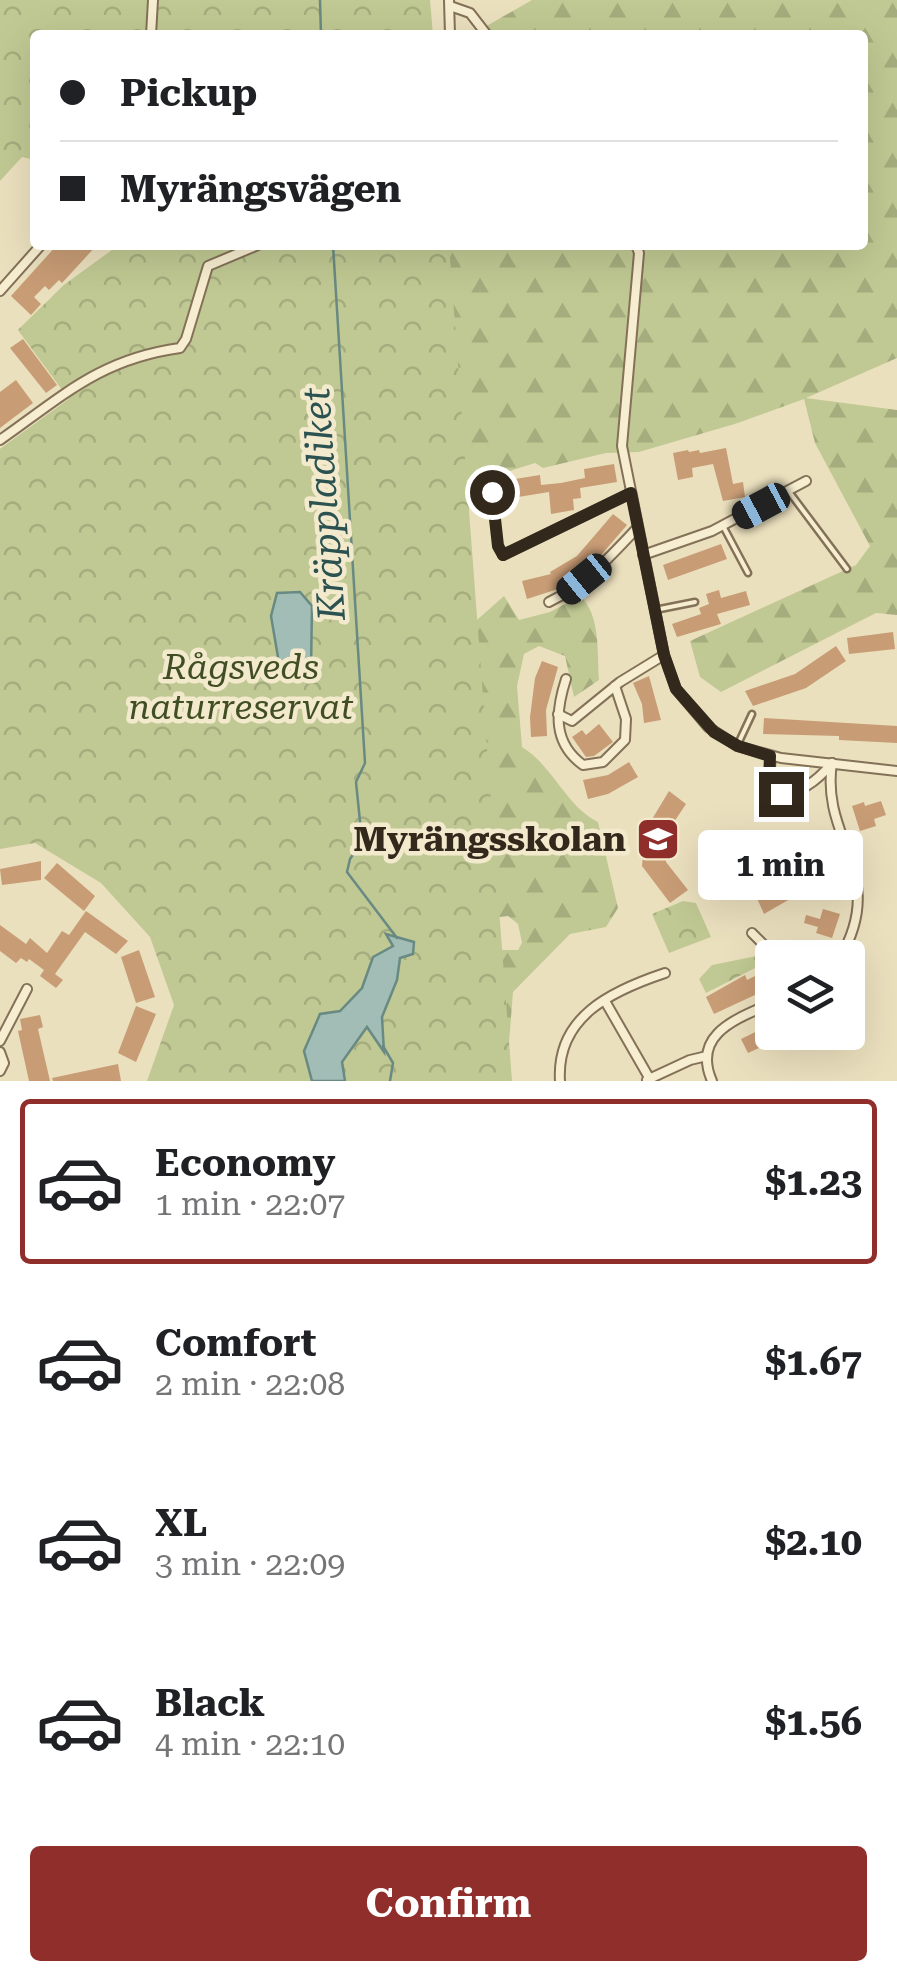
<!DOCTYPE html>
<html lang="en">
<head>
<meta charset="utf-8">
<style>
  body { margin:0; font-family:"Roboto Serif",serif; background:#f2f2f2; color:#202124; height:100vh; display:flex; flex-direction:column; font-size:38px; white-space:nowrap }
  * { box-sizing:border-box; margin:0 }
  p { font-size:32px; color:#757577 }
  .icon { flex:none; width:55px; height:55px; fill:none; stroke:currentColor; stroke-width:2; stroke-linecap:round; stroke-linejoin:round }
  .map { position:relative; height:1081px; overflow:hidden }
  .sheet { display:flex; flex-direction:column; background:#fff; flex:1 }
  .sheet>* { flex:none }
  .guide { position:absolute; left:30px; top:30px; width:838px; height:220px; border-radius:10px; box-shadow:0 10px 40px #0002; display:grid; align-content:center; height:220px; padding:0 30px; background:#fff }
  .tools { position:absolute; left:755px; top:940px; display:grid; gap:20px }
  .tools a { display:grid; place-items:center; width:110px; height:110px; border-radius:10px; background:#fff; box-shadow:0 10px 40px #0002; font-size:50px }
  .end { position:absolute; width:45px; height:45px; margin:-22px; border:12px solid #33281c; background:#fff; box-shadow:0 0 0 5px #fff }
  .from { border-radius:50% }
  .bubble { position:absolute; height:70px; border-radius:10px; background:#fff; box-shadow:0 10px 40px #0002; font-size:32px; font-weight:700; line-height:70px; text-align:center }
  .car { position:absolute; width:30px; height:60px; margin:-30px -15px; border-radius:12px; box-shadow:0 0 8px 2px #0007; background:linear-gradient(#222 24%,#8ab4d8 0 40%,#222 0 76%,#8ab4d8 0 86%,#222 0) }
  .guide b { display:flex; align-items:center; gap:35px; height:95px; font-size:38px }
  .guide b+b { border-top:2px solid #e0e0e0 }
  .guide i { width:25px; height:25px; background:#202124 }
  ul { padding:18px 0 0; list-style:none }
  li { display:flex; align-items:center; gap:30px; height:165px; margin:0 20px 15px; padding:0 10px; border:5px solid transparent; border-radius:10px }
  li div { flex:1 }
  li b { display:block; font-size:38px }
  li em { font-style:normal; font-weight:700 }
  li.selected { border-color:#8f2e2a }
  li>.icon { width:90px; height:90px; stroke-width:1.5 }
  .cta { display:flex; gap:20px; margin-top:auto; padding:20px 30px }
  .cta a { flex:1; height:115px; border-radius:10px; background:#8f2e2a; color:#fff; font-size:40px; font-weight:700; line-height:115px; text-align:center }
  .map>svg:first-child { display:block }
  .forest { fill:url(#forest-firs) }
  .park { fill:url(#park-crowns) }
  .water { fill:#a1bdb6; stroke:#698a83; stroke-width:2.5 }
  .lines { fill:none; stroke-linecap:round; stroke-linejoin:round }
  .stream { stroke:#698a83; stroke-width:2.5 }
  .building { fill:#c89c75 }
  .lane-casing { stroke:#837158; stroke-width:9 }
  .street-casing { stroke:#837158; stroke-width:12 }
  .lane { stroke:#f7edd0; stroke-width:4 }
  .street { stroke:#f7edd0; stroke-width:8 }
  .route { stroke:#33281c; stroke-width:12 }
  .labels { text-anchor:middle; stroke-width:9; stroke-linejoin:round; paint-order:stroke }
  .park-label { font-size:35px; font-style:italic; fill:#414e23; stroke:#f3eacd }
  .poi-label { font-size:35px; font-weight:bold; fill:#33281c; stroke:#f3eacd; text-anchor:end }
  .water-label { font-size:38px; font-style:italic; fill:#2b5251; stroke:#f3eacd }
</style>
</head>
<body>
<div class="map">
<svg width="897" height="1081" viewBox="0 0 897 1081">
  <defs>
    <pattern id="forest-firs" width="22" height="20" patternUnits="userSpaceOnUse" patternTransform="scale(2.5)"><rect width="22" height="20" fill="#c0c993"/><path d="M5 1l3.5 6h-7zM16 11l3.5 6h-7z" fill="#a5ad7e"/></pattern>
    <pattern id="park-crowns" width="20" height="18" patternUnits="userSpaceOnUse" patternTransform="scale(2.5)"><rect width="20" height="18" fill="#c0c993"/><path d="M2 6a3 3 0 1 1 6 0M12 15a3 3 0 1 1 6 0" fill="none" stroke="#a5ad7e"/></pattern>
  </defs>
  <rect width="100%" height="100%" fill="#ebe0be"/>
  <!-- forest -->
  <g class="forest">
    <polygon points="532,0 897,0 897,358 806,398 897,410 897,615 876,613 721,692 700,677 690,641 856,565 870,546 815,443 804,399 738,423 639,452 606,453 543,468 535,463 500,474 489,468 467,480 421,515 0,449 69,399 18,330 64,285 119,245 862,245 862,35 471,35"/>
    <path d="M504,596L519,620L550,612L580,596C601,615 597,653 599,680L574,697L565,656L539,646L524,654L517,686L522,747C553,766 566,806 598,822L618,908L606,927L570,934L513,992L506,1081L482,950H518L522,943L518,924L508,916L459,922L469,627Z"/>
  </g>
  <!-- park -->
  <g class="park">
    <polygon points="0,0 430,0 433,35 35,35 35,160 22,157 0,181"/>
    <polygon points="119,245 449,245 512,1081 147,1081 174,1005 150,937 101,883 35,843 0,849 0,449 69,399 18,330 64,285"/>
    <polygon points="683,901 696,903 711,937 669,953 652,914"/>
    <polygon points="757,956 761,965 706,993 699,979 712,965"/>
  </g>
  <!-- water -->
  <g class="water">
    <polygon points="300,592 312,606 311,669 291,671 279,663 271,616 277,593"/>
    <polygon points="386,934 414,942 413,954 400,958 397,980 382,1017 384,1052 367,1027 342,1062 345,1081 312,1081 304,1051 320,1014 340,1011 362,988 373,957 393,946"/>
  </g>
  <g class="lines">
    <!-- stream -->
    <g class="stream">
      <polyline points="320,0 321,35"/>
      <polyline points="333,245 365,763 356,782 362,841 350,859 347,872 397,938"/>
      <polyline points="383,1046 393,1063 390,1081"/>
    </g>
  </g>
  <!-- building -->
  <g class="building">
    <polygon points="57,245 97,245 62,283 59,280 49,290 45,286 34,297 41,304 31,315 11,296"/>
    <polygon points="23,339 57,385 46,393 10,348"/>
    <polygon points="16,380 33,403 0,428 0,392"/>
    <polygon points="726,448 733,484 743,482 745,497 723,501 713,464 692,468 693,477 678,480 673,453 688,450 689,452 699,450 700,453"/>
    <polygon points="614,464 617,482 580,488 581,498 573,499 574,510 551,514 549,492 512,498 509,480 540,475 541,485 561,483 585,478 584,469"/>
    <polygon points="613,514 627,525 602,554 558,589 527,599 522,581 551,574 550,572 577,556"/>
    <polygon points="721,544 727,559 668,580 663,565"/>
    <polygon points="719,590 721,598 746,591 750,605 717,614 721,624 677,637 672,624 701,614 699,608 709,604 706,594"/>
    <polygon points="893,632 895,649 849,654 847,638"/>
    <polygon points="836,646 846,661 806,688 753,706 745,691 795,674"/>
    <polygon points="542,661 558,667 546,710 547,736 531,737 530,717 535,678"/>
    <polygon points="649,676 661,720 644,723 642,704 633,683"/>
    <polygon points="764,718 897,726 897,743 839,740 839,736 763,734"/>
    <polygon points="599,724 613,742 594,756 586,757 572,737 582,730 586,735"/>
    <polygon points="629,762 638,777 608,794 588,799 583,780 608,775"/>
    <polygon points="669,791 686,804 666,834 666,862 688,890 670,903 642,866 645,831"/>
    <polygon points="881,801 886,815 874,819 876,826 860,831 852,806 864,802 865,806"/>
    <polygon points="771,844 779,859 751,871 744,856"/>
    <polygon points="41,861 41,880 2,885 0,869"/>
    <polygon points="57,863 95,896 84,911 44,878"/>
    <polygon points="779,875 790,899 764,914 752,887"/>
    <polygon points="823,909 840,914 832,938 816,933 818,927 804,923 806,915 820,919"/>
    <polygon points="86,911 128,941 116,954 85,932 55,974 63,980 56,988 40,976 44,970 29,959 27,962 21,958 16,963 0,951 0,925 26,944 30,938 47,953 62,931 69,935"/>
    <polygon points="139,950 155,997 136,1003 121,957"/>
    <polygon points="761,973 768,989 714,1014 706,997 745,975 747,980"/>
    <polygon points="136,1006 156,1014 136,1062 118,1053"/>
    <polygon points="40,1015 43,1027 38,1029 50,1081 29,1081 18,1031 22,1030 20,1019"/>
    <polygon points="772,1024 772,1032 794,1032 748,1053 741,1039"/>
    <polygon points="118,1064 121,1081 53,1081 52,1078"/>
  </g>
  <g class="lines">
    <!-- lane casing -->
    <g class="lane-casing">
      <g id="lane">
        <polyline points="493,491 498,546 503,555"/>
        <polyline points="790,493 847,569"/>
        <polyline points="723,526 748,573"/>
        <polyline points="655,610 695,602"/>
        <polyline points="737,746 752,714"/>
      </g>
    </g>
    <!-- street casing -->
    <g class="street-casing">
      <g id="street">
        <polyline points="449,0 450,35"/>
        <polyline points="450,6 470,13 487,35"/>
        <polyline points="151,35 153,0"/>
        <polyline points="636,245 639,253 622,446 664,655 676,689 708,727 737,746 781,758 897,771"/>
        <polyline points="0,291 41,245"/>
        <path d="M0,440C63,396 100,359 180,348L186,339L208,266L258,245"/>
        <polyline points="503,555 631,493"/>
        <polyline points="643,555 712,531 806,481"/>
        <path d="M549,602C585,585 611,556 638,527"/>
        <path d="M566,679C555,713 553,743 583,765L603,762L625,740L626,719L615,686"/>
        <polyline points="558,714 572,721 620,682 664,655"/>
        <path d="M771,756L769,780L781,794C801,793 819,779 832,763"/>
        <path d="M832,763C820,841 889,873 840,958"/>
        <polyline points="752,933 766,947 772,963"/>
        <polyline points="605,1001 651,1081"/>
        <polyline points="0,1041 27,989"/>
        <polyline points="0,1052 4,1063 0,1071"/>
        <polyline points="647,1080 690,1060 707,1056"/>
        <path d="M560,1081C556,1017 611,991 665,973"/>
        <path d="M712,1081C691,1033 739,1018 772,1003"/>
      </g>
    </g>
    <!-- lane -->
    <use href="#lane" class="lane"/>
    <!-- street -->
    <use href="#street" class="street"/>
  </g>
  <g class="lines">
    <!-- route -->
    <polyline class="route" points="492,492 498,546 503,555 631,493 664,655 676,689 714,732 738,746 770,756 769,780 781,794"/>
  </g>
  <!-- icons -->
  <defs>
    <g id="school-square" transform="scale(2.25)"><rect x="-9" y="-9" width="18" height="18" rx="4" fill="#8f2e2a" stroke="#f3eacd"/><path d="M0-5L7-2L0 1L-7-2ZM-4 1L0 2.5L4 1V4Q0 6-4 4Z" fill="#fff"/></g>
  </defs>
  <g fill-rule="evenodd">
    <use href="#school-square" x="658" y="839"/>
  </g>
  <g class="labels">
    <!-- park labels -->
    <g class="park-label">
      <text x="241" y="679">Rågsveds<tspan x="241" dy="40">naturreservat</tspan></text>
    </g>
    <!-- poi labels -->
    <g class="poi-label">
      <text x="626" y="851">Myrängsskolan</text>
    </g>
    <!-- water labels -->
    <g class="water-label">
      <text transform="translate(324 504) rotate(-94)" y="13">Kräppladiket</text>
    </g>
  </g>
</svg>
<div class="tools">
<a><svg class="icon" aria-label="layers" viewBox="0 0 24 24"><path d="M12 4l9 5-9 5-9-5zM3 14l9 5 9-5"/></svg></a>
</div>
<i class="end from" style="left:492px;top:492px"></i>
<i class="end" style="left:781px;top:794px"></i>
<div class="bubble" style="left:698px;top:830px;width:165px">1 min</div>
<i class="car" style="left:761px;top:506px;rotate:242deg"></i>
<i class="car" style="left:584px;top:579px;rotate:231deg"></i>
<div class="guide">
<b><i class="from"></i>Pickup</b>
<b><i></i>Myrängsvägen</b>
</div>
</div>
<section class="sheet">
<ul>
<li class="selected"><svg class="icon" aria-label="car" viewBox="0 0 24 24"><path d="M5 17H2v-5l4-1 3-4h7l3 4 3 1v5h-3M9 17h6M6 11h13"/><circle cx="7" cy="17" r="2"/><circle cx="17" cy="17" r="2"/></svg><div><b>Economy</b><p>1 min · 22:07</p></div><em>$1.23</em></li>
<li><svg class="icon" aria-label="car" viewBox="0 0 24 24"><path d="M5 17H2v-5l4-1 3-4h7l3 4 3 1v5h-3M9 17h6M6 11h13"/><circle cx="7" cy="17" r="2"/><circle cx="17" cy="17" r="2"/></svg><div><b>Comfort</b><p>2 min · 22:08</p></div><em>$1.67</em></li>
<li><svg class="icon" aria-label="car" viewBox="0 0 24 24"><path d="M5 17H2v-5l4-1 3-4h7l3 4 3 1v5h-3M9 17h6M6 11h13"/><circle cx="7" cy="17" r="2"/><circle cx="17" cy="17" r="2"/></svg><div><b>XL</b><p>3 min · 22:09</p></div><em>$2.10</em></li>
<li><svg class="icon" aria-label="car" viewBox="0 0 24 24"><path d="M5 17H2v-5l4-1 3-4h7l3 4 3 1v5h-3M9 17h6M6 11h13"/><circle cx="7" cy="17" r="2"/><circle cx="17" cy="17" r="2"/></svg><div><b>Black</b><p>4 min · 22:10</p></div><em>$1.56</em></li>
</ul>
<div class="cta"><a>Confirm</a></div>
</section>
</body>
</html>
